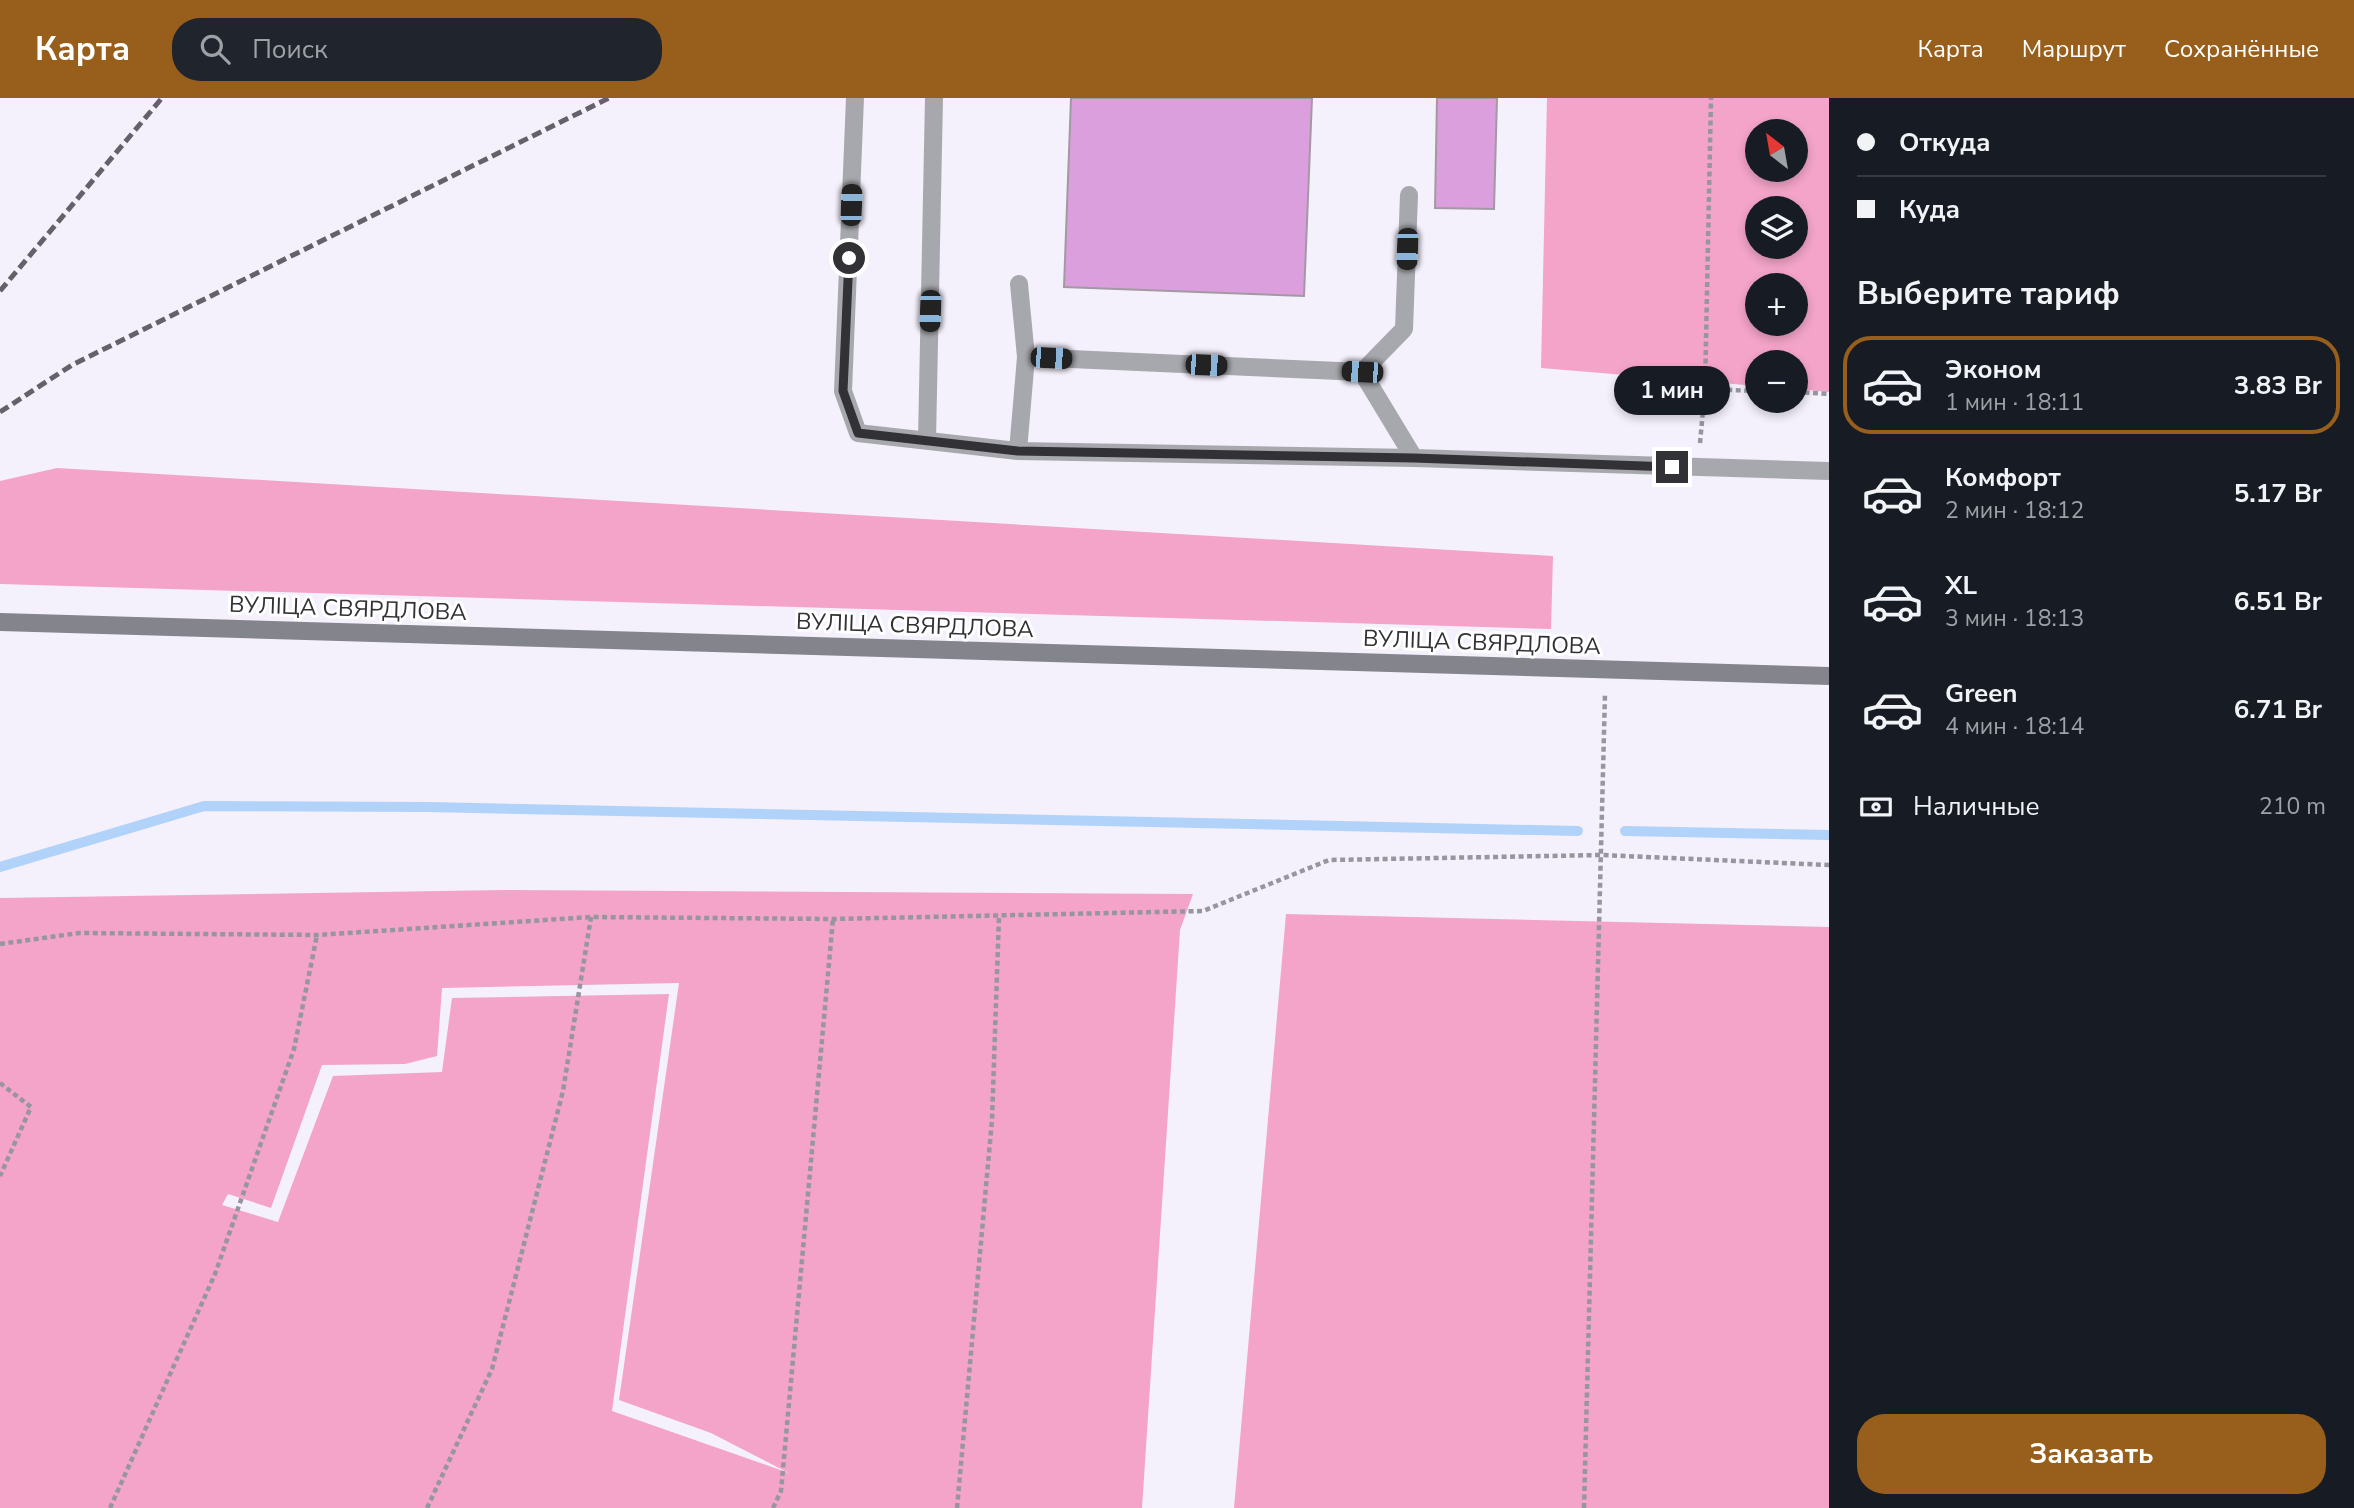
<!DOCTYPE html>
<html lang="ru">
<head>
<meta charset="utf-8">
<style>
  body { margin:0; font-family:"Nunito Sans",sans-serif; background:#20242c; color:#f1f3f6; height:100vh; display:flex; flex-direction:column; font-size:26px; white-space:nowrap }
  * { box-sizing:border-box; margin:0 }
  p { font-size:23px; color:#9ea1a6 }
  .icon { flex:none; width:38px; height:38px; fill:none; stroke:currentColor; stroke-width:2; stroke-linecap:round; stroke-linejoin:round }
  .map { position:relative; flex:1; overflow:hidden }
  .drawer { display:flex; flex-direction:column; background:#171b24; width:525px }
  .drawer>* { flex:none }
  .guide { display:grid; align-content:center; height:154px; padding:0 28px; background:#171b24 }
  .needle { width:46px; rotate:329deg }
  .buttons { position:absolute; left:1745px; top:21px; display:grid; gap:14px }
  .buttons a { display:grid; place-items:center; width:63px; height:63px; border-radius:50%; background:#171b24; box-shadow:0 4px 10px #0003; font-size:35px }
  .end { position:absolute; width:32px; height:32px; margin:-16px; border:9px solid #323136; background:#fff; box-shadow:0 0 0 4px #fff }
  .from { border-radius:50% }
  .bubble { position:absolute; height:49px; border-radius:24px; background:#171b24; box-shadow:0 4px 10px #0003; font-size:23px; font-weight:700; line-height:49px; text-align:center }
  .car { position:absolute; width:21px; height:42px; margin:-21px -10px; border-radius:9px; box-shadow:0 0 5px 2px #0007; background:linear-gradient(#222 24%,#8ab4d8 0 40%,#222 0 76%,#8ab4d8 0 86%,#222 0) }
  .guide b { display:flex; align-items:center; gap:24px; height:66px; font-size:26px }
  .guide b+b { border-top:2px solid #363941 }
  .guide i { width:18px; height:18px; background:#f1f3f6 }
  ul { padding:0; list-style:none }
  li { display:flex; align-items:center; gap:21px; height:98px; margin:0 14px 10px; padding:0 14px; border:4px solid transparent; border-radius:28px }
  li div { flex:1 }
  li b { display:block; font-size:26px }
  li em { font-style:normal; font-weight:700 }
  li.on { border-color:#985f1c }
  li>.icon { width:63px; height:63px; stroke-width:1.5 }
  h2 { padding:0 28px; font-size:32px; line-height:84px }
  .pay { display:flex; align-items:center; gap:18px; height:77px; padding:0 28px; font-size:26px }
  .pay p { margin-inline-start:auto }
  .action { display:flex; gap:14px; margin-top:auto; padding:14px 28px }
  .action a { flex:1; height:80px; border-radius:28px; background:#985f1c; color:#fff; font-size:28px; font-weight:700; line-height:80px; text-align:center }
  header { display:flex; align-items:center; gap:42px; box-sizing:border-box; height:98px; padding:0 35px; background:#985f1c; color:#fff }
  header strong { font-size:33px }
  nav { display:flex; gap:38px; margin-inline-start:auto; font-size:24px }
  .search { width:490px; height:63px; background:#20242c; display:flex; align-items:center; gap:18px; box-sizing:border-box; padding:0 24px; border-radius:28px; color:#9ea1a6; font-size:26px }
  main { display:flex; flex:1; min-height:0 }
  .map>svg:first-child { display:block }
  .green { fill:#f3a4c8; fill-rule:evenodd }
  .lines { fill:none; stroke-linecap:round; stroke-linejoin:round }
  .stream { stroke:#b1d2f9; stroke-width:10 }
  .building { fill:#dc9fdd; stroke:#a299a2; stroke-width:2 }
  .path { stroke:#97959d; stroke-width:4.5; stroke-dasharray:5 3.5; stroke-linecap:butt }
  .service { stroke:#a7a8ad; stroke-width:18 }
  .secondary { stroke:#83848c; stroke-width:18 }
  .rail { stroke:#646269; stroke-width:5; stroke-dasharray:10 5; stroke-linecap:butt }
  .route { stroke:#323136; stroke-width:9 }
  .labels { text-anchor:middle; stroke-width:6; stroke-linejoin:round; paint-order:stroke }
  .street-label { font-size:23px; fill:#323136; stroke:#fff }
</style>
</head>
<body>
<header>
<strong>Карта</strong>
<div class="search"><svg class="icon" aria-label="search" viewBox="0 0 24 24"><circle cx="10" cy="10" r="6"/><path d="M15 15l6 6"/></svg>Поиск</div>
<nav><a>Карта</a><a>Маршрут</a><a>Сохранённые</a></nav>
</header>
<main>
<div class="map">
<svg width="1829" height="1410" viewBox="0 0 1829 1410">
  <rect width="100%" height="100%" fill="#f4f0fc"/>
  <!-- green -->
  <g class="green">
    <path d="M1547,0H1829V294L1796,291V264H1757V288L1541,270ZM1796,33V72H1757V33ZM1796,110V149H1757V110ZM1757,187H1796V226H1757Z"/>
    <polygon points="57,370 1553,458 1551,531 0,486 0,383"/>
    <path d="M504,792L1193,796L1180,832L1142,1410H0V800ZM679,885L619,1302L711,1335L789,1375L612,1313L669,896L452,900L442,974L333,978L278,1124L222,1107L228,1096L271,1110L322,967L405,966L437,958L442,890Z"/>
    <polygon points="1286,816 1829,829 1829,1410 1234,1410"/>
  </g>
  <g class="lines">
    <!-- stream -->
    <g class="stream">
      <polyline points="1625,733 1829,737"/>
      <polyline points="0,769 204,708 428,709 1578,733"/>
    </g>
  </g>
  <!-- building -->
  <g class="building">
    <polygon points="1071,0 1312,0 1304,198 1064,189"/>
    <polygon points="1437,0 1497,0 1494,111 1435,110"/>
  </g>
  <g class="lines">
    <!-- path -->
    <g class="path">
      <polyline points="1705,291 1711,0"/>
      <polyline points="1796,294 1829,296"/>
      <polyline points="1700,345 1705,291 1757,293"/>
      <polyline points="0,846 79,835 317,837 591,819 833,821 1203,813 1329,762 1601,757 1829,767"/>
      <polyline points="0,985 31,1009 0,1078"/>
      <polyline points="110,1410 215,1176 294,951 317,837"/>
      <polyline points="427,1410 492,1271 563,993 591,819"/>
      <polyline points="773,1410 781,1393 833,821"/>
      <polyline points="957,1410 992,1022 999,818"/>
      <polyline points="1584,1410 1605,596"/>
    </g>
    <!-- service -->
    <g class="service">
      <polyline points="855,0 843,293 858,335 1018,353 1414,360 1829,373"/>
      <polyline points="1026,259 1362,274 1414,360"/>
      <polyline points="1362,274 1404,231 1409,97"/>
      <polyline points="927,342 934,0"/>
      <polyline points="1018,353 1026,259 1019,186"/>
    </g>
    <!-- secondary -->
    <polyline class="secondary" points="0,524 1829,578"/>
    <!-- rail -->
    <g class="rail">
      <polyline points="0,193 162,0"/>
      <polyline points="0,314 72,267 609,0"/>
    </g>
  </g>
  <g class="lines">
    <!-- route -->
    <polyline class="route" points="849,160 843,293 858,335 1018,353 1414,360 1672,369"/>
  </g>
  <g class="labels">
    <!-- street labels -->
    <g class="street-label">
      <text transform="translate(348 510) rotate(2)" y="8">ВУЛІЦА СВЯРДЛОВА</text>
      <text transform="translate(915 527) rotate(2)" y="8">ВУЛІЦА СВЯРДЛОВА</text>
      <text transform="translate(1482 544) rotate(2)" y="8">ВУЛІЦА СВЯРДЛОВА</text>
    </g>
  </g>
</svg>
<div class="buttons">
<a><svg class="needle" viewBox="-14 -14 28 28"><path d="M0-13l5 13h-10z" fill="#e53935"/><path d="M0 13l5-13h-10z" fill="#9ea1a6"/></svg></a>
<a><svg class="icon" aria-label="layers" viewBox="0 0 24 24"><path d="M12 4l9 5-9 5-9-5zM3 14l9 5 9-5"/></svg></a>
<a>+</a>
<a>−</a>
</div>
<i class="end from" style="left:849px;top:160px"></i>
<i class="end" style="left:1672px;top:369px"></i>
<div class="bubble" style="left:1614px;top:268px;width:116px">1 мин</div>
<i class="car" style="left:851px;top:107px;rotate:2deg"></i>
<i class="car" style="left:1407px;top:151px;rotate:182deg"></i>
<i class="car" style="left:930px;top:213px;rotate:182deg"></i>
<i class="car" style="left:1051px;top:260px;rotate:93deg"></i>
<i class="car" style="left:1206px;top:267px;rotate:92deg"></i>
<i class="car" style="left:1362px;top:274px;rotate:273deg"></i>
</div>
<section class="drawer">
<div class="guide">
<b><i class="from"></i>Откуда</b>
<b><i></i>Куда</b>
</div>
<h2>Выберите тариф</h2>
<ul>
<li class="on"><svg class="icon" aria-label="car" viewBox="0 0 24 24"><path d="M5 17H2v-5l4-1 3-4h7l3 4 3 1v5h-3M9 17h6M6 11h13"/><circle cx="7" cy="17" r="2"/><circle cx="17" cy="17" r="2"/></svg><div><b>Эконом</b><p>1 мин · 18:11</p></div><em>3.83 Br</em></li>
<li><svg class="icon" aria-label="car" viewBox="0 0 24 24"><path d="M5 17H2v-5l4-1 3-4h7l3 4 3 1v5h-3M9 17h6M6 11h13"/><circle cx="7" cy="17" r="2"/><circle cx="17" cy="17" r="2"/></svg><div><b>Комфорт</b><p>2 мин · 18:12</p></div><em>5.17 Br</em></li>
<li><svg class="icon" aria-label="car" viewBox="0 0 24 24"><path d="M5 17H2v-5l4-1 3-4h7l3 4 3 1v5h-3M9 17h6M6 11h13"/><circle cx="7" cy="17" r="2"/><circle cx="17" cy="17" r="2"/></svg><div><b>XL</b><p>3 мин · 18:13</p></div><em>6.51 Br</em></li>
<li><svg class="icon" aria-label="car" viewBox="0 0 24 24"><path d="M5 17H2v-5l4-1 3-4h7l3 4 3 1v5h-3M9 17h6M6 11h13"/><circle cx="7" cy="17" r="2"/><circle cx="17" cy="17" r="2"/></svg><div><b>Green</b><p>4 мин · 18:14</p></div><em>6.71 Br</em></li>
</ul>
<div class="pay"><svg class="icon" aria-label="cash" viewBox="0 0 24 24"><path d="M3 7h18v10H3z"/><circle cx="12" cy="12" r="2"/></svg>Наличные<p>210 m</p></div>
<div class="action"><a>Заказать</a></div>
</section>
</main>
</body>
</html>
